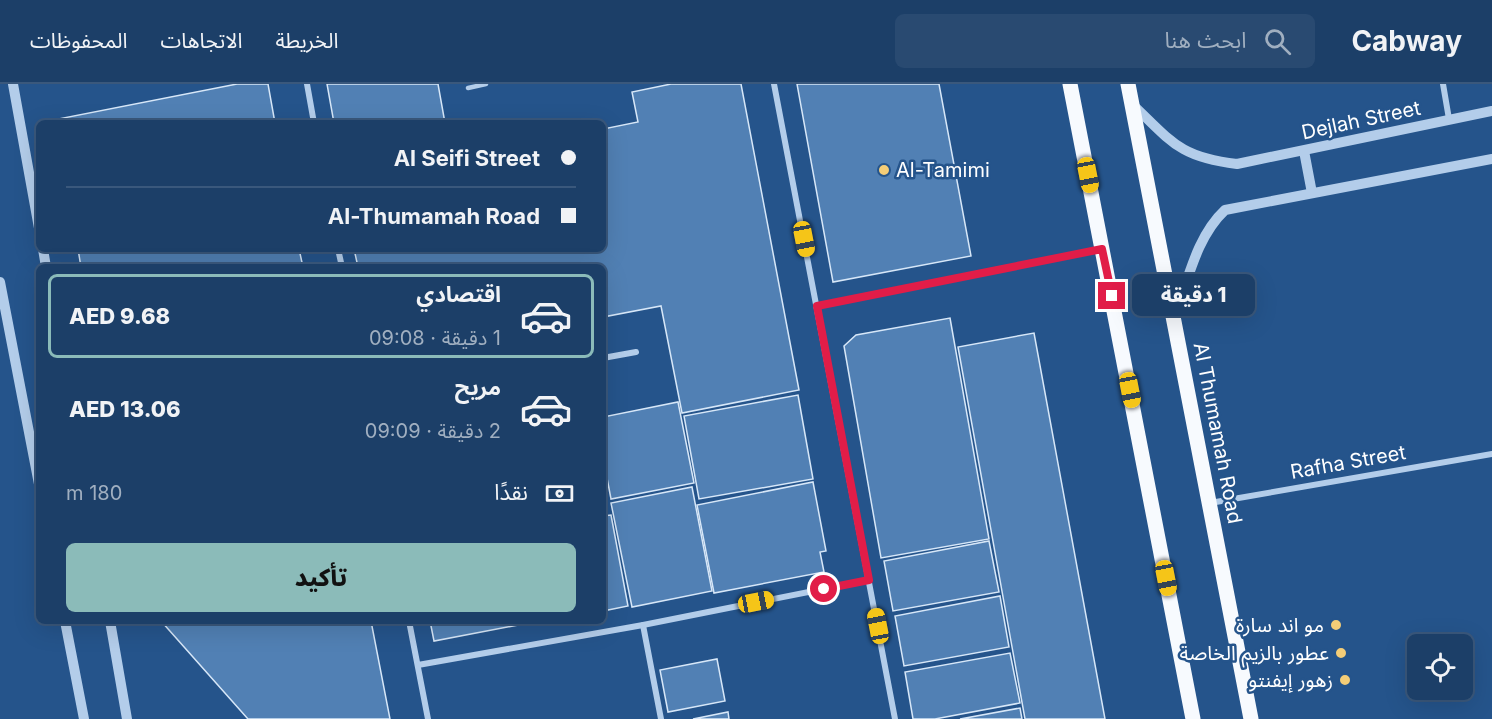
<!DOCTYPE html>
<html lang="ar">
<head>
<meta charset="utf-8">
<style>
  body { margin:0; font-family:Inter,"Noto Sans Arabic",sans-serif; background:#294a71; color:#f1f3f6; direction:rtl; height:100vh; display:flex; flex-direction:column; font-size:22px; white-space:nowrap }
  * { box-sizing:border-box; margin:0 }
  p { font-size:20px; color:#a0afc0 }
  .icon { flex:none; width:33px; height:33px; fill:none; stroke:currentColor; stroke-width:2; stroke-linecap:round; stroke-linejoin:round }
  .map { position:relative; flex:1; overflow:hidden; direction:ltr }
  .panel { position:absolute; left:36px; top:180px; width:570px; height:360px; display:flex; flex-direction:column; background:#1c3f68; border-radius:9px; box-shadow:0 6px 24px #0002,0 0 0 2px #3a587c; direction:rtl }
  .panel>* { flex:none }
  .top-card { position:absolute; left:36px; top:36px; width:570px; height:132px; border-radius:9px; box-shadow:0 6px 24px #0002,0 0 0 2px #3a587c; direction:rtl; display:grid; align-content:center; height:132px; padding:0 30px; background:#1c3f68 }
  .fabs { position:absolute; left:1407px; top:550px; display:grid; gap:12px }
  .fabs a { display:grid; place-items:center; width:66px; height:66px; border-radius:9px; background:#1c3f68; box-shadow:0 6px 24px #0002,0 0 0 2px #3a587c; font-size:30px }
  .end { position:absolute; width:27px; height:27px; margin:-14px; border:8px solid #e11d48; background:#fff; box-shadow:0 0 0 3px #fff }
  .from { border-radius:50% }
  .bubble { position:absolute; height:42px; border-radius:9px; background:#1c3f68; box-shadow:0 6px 24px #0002,0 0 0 2px #3a587c; font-size:20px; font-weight:800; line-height:42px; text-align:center; direction:rtl }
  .car { position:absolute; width:18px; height:36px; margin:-18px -9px; border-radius:8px; box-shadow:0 0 4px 2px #0007; background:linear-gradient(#f5c518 24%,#345 0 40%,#f5c518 0 76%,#345 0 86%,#f5c518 0) }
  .top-card b { display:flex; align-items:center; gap:21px; height:57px; font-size:22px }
  .top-card b+b { border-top:2px solid #3a587c }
  .top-card i { width:15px; height:15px; background:#f1f3f6 }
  ul { padding:10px 0 0; list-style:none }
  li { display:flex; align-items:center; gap:18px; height:84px; margin:0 12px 9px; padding:0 18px; border:3px solid transparent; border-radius:9px }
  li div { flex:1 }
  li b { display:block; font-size:22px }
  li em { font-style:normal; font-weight:800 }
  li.current { border-color:#8bbbb9 }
  li>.icon { width:54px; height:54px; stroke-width:1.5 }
  .pay { display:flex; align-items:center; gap:15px; height:66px; padding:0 30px; font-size:22px }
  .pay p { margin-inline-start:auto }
  .action { display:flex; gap:12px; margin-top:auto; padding:12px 30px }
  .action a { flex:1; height:69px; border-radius:9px; background:#8bbbb9; color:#111; font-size:24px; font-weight:800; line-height:69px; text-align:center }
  header { display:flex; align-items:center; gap:36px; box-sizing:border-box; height:84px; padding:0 30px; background:#1c3f68; border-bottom:2px solid #3a587c }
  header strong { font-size:28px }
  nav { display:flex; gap:33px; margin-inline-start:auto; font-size:21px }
  .search { width:420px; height:54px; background:#294a71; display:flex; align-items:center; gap:15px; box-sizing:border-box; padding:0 21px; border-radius:9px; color:#a0afc0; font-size:22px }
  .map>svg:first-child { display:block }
  .building { fill:#5180b4; stroke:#d7e7f8; stroke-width:1.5 }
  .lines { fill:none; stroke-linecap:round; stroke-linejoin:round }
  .service { stroke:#b3cdea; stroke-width:4.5 }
  .minor { stroke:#b3cdea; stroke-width:6 }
  .tertiary { stroke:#b3cdea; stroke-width:10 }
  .primary { stroke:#f7fafe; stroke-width:15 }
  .route { stroke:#e11d48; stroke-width:8 }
  .poi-dot { fill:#f4cd77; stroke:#25548b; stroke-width:2 }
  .labels { text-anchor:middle; stroke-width:5; stroke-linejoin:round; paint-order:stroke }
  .street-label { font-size:20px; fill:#fff; stroke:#25548b }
  .poi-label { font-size:20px; fill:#fff; stroke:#25548b; text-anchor:end }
</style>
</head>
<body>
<header>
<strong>Cabway</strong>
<div class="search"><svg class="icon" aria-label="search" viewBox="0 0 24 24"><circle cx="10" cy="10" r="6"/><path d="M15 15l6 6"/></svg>ابحث هنا</div>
<nav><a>الخريطة</a><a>الاتجاهات</a><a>المحفوظات</a></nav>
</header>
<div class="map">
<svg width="1492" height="635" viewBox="0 0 1492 635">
  <rect width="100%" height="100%" fill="#25548b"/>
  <!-- building -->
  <g class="building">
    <polygon points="237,0 268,0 275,39 53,39 53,36"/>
    <polygon points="327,0 438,0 445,39 334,39"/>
    <polygon points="671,0 741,0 799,306 682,329 661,222 603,233 603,183 358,183 354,165 603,165 603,45 638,38 632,8"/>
    <polygon points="797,0 939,0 971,172 833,198"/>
    <polygon points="78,165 299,165 303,183 81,183"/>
    <polygon points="950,234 989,455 881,474 844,262 856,251"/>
    <polygon points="1034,249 1105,635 1025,635 958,263"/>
    <polygon points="798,311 813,395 699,415 684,332"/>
    <polygon points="678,318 694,399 611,415 603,373 603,333"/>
    <polygon points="813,398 826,467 820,468 824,488 714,509 697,421"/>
    <polygon points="692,403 712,507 632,523 611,419"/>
    <polygon points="611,431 628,522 603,527 603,432"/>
    <polygon points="989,457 999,508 893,527 884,477"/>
    <polygon points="1000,512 1009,563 904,582 895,532"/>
    <polygon points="161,537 371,537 390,635 248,635"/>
    <polygon points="430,537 539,537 434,557"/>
    <polygon points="1010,569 1020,619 935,635 913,635 905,588"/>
    <polygon points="717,575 725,617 668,628 660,586"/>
    <polygon points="1020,624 1022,635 960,635"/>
    <polygon points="728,628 729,635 693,635"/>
  </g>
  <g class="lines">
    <!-- service -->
    <polyline class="service" points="468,4 486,0"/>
    <!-- minor -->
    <g class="minor">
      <polyline points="307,0 314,39"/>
      <polyline points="774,0 895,635"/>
      <polyline points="1443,0 1449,35"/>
      <polyline points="338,165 342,183"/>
      <polyline points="817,222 1101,165"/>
      <polyline points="603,274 636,268"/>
      <polyline points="1210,419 1492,370"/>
      <polyline points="409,537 428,635"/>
      <polyline points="643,541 661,635"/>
      <polyline points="418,581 643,541 869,496"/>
    </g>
    <!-- tertiary -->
    <g class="tertiary">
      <polyline points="13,0 39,144"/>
      <path d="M1131,19C1172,58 1179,73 1237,80L1492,27"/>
      <polyline points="1304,67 1312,109"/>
      <polyline points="43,165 46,183"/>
      <polyline points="0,198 39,400"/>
      <path d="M1174,234C1188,197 1196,153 1225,126L1492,75"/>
      <polyline points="65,537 84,635"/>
      <polyline points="110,537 127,635"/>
    </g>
    <!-- primary -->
    <g class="primary">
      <polyline points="1070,0 1193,635"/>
      <polyline points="1128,0 1251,635"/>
    </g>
  </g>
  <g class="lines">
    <!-- route -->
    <polyline class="route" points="824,505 869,496 817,222 1102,165 1112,212"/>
  </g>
  <!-- markers -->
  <g class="poi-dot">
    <circle cx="884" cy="86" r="6"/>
    <circle cx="1336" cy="541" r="6"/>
    <circle cx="1341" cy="569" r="6"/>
    <circle cx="1345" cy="596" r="6"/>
  </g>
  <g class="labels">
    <!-- street labels -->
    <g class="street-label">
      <text transform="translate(1361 36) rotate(-12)" y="7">Dejlah Street</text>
      <text transform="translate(1218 349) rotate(79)" y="7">Al Thumamah Road</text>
      <text transform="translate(1348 378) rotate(-10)" y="7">Rafha Street</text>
    </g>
    <!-- poi labels -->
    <g class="poi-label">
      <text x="896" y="93" text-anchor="start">Al-Tamimi</text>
      <text x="1324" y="548">مو اند سارة</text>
      <text x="1329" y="576">عطور بالزيم الخاصة</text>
      <text x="1333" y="603">زهور إيفنتو</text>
    </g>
  </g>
</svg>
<div class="fabs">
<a><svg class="icon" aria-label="locate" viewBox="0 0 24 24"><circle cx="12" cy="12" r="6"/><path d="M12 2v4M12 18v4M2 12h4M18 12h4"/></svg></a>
</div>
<i class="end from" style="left:824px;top:505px"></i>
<i class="end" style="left:1112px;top:212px"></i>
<div class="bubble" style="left:1132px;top:190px;width:123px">1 دقيقة</div>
<i class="car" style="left:1088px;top:91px;rotate:169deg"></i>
<i class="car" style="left:804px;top:155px;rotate:169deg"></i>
<i class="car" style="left:1130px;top:306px;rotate:169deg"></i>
<i class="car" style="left:1166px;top:494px;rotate:169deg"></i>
<i class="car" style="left:756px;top:518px;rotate:79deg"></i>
<i class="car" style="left:878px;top:542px;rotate:349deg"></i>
<div class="top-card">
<b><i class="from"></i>Al Seifi Street</b>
<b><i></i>Al-Thumamah Road</b>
</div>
<section class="panel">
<ul>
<li class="current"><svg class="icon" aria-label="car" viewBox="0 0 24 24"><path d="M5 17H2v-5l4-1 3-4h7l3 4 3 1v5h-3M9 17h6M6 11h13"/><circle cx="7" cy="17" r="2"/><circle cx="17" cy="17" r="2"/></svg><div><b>اقتصادي</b><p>1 دقيقة · 09:08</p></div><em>AED 9.68</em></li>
<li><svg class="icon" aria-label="car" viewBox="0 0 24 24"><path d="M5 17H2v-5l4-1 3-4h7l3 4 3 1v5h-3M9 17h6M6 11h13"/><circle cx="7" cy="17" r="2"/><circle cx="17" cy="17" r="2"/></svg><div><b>مريح</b><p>2 دقيقة · 09:09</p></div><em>AED 13.06</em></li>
</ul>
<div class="pay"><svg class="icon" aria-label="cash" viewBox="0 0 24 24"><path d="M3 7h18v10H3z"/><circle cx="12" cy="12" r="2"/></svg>نقدًا<p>180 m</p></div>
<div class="action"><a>تأكيد</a></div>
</section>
</div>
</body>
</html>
